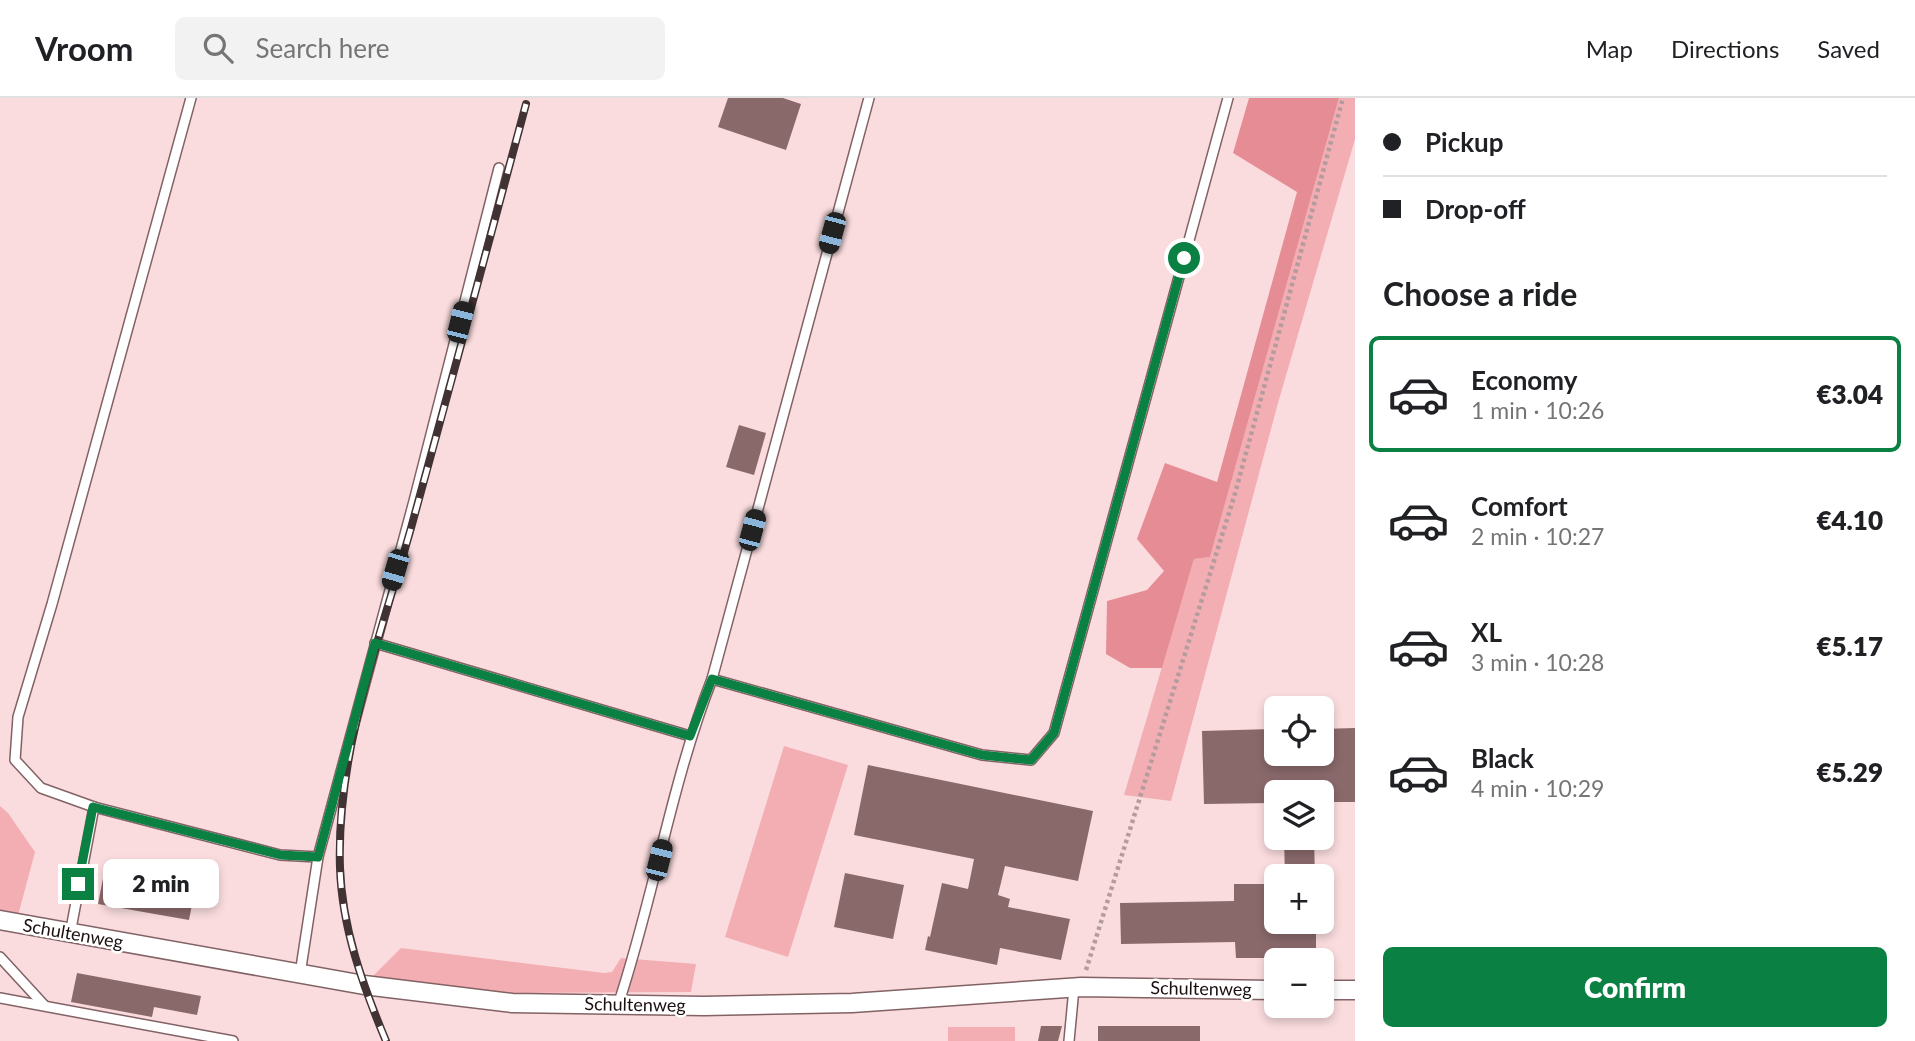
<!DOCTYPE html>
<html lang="en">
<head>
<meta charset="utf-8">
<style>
  body { margin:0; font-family:Lato,sans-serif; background:#f2f2f2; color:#202124; height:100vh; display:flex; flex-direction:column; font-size:26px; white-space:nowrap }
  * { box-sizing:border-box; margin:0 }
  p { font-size:23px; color:#757577 }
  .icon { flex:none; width:38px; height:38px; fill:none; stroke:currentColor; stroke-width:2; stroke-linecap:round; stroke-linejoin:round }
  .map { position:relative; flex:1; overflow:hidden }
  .details { display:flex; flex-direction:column; background:#fff; width:560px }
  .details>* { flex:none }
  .banner { display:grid; align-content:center; height:154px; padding:0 28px; background:#fff }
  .tools { position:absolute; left:1264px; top:598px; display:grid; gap:14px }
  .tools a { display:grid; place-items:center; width:70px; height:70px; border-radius:10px; background:#fff; box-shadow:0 4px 10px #0003; font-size:35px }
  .end { position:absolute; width:32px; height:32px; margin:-16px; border:9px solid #0b8043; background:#fff; box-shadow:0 0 0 4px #fff }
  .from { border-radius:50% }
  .bubble { position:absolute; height:49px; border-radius:10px; background:#fff; box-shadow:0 4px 10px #0003; font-size:23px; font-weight:800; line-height:49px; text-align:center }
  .car { position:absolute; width:21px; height:42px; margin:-21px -10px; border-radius:9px; box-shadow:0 0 5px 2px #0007; background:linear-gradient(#222 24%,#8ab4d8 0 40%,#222 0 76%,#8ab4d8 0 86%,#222 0) }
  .banner b { display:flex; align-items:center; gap:24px; height:66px; font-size:26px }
  .banner b+b { border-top:2px solid #e0e0e0 }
  .banner i { width:18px; height:18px; background:#202124 }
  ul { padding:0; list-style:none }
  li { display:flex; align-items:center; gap:21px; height:116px; margin:0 14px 10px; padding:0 14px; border:4px solid transparent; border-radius:10px }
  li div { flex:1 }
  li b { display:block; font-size:26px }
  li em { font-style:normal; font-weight:800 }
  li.on { border-color:#0b8043 }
  li>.icon { width:63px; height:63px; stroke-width:1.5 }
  h2 { padding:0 28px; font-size:32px; line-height:84px }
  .button { display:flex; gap:14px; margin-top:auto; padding:14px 28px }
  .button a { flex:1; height:80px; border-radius:10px; background:#0b8043; color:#fff; font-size:28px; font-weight:800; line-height:80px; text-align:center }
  header { display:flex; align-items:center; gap:42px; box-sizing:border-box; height:98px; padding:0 35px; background:#fff; border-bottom:2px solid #e0e0e0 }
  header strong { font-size:33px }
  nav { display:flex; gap:38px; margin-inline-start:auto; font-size:24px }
  .search { width:490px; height:63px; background:#f2f2f2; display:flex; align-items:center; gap:18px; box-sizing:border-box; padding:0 24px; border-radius:10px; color:#757577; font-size:26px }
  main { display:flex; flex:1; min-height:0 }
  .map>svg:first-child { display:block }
  .green { fill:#f3aeb3 }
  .forest { fill:#e68c94 }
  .building { fill:#8a696b }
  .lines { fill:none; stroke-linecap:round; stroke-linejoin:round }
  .service-casing { stroke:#826264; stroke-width:12 }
  .minor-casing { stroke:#826264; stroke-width:21 }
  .path { stroke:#b49b9d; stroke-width:4.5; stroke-dasharray:3.5 3.5; stroke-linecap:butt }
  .service { stroke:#fff; stroke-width:9 }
  .minor { stroke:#fff; stroke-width:18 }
  .rail-casing { stroke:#413233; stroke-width:8 }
  .rail { stroke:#fff; stroke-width:5; stroke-dasharray:16; stroke-linecap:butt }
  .route { stroke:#0b8043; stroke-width:9 }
  .labels { text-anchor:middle; stroke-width:5; stroke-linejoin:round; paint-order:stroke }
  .street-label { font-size:18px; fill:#1a0e0f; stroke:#fff }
</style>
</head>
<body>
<header>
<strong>Vroom</strong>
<div class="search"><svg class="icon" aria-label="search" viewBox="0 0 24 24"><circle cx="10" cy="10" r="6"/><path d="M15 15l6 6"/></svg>Search here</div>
<nav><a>Map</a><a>Directions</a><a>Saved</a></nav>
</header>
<main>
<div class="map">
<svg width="1355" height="943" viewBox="0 0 1355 943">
  <rect width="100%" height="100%" fill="#fadcde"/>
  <!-- green -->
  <g class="green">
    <polygon points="1339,0 1355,0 1355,41 1278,305 1171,703 1124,697 1194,461 1210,459"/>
    <polygon points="784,648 848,667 788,859 725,839"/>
    <polygon points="0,708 8,715 35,754 16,825 11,825 0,833"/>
    <polygon points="401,850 604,875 612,874 621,860 696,866 691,894 508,895 426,885 365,886"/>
    <rect x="948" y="929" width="67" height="14"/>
  </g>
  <!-- forest -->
  <polygon class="forest" points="1249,0 1339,0 1210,459 1194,461 1162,570 1130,570 1106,556 1107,503 1147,492 1164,473 1137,441 1165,365 1217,384 1297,94 1233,55"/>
  <!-- building -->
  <g class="building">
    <polygon points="728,0 783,0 801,6 786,52 718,29"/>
    <polygon points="739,327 766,335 754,377 726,369"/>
    <polygon points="1355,630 1355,704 1321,704 1321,695 1276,695 1276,705 1204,706 1202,633 1276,631 1276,656 1321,656 1321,631"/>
    <polygon points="868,667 1093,713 1078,783 1005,768 998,797 1010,801 1008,809 1070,821 1061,862 1000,850 997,867 925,852 928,838 930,839 942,785 968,791 974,761 854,737"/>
    <polygon points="1284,740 1314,740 1315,779 1285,779"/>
    <polygon points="105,770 196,786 189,822 98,806"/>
    <polygon points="845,775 904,787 893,841 834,829"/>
    <polygon points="1234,786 1276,786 1276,824 1316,824 1316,860 1236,860 1235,844 1121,846 1120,805 1234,803"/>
    <polygon points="77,875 201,898 197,917 154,909 152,919 71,904"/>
    <polygon points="1041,928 1062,928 1058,943 1038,943"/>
    <rect x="1098" y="928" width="102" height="15"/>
  </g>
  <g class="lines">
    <!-- service casing -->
    <g class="service-casing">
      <g id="service">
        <polyline points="191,0 52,506 18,619 15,662 41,690 94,709 280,757 318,759"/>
        <polyline points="375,545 690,638"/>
        <polyline points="712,581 982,657 1031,662 1054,635 1228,0"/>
        <polyline points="70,836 94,709"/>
        <polyline points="0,859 44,907"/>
        <polyline points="300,876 318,759 414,403 499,70"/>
        <polyline points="0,900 233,943"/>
        <path d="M618,907C654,799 671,686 712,581L869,0"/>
        <polyline points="1069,943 1074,890"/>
      </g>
    </g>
    <!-- minor casing -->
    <g class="minor-casing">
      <g id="minor">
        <polyline points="0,822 364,887 512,905 704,908 852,905 1081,889 1276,892"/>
        <polyline points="1321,892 1355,892"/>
      </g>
    </g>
    <!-- path -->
    <polyline class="path" points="1086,872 1234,399 1343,0"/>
    <!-- service -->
    <use href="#service" class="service"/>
    <!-- minor -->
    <use href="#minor" class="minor"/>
    <!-- rail casing -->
    <g class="rail-casing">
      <path id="rail" d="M386,943C363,888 342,830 340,770C336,654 380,540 411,430C450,289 488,147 526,6"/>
    </g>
    <!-- rail -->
    <use href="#rail" class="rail"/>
  </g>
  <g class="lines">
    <!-- route -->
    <polyline class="route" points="78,786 93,709 281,757 318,759 375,545 690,638 712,581 982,657 1031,662 1054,635 1184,160"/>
  </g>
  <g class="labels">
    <!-- street labels -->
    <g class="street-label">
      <text transform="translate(73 836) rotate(10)" y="6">Schultenweg</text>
      <text transform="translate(1201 891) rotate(1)" y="6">Schultenweg</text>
      <text transform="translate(635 907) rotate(1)" y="6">Schultenweg</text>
    </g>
  </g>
</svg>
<div class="tools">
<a><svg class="icon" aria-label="locate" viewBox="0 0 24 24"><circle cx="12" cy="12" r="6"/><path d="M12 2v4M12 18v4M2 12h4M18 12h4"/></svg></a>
<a><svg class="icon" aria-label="layers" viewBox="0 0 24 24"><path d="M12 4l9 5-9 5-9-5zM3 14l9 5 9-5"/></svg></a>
<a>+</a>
<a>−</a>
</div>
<i class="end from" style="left:1184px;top:160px"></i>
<i class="end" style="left:78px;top:786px"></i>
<div class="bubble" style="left:103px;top:761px;width:116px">2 min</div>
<i class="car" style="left:832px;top:135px;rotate:195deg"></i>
<i class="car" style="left:460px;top:224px;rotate:14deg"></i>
<i class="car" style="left:752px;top:432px;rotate:15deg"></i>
<i class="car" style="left:395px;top:472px;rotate:196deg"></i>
<i class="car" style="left:659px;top:762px;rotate:14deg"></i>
</div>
<section class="details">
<div class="banner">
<b><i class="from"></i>Pickup</b>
<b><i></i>Drop-off</b>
</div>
<h2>Choose a ride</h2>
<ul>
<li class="on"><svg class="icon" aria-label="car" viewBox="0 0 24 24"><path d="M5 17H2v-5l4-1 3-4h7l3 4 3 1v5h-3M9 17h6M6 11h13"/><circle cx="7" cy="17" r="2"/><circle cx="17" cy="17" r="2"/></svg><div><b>Economy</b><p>1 min · 10:26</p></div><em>€3.04</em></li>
<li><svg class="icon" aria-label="car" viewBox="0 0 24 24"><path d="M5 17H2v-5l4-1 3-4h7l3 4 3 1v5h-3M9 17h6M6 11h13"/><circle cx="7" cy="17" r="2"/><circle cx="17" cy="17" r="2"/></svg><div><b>Comfort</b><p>2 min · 10:27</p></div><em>€4.10</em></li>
<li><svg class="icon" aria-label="car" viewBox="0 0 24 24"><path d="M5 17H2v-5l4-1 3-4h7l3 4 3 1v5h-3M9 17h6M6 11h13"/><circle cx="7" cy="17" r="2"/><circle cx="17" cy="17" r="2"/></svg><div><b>XL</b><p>3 min · 10:28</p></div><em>€5.17</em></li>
<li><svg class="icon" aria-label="car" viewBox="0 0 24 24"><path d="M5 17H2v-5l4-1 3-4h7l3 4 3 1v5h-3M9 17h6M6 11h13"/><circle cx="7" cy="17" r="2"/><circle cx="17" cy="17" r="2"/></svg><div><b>Black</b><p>4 min · 10:29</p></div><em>€5.29</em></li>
</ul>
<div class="button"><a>Confirm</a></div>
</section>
</main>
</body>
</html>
